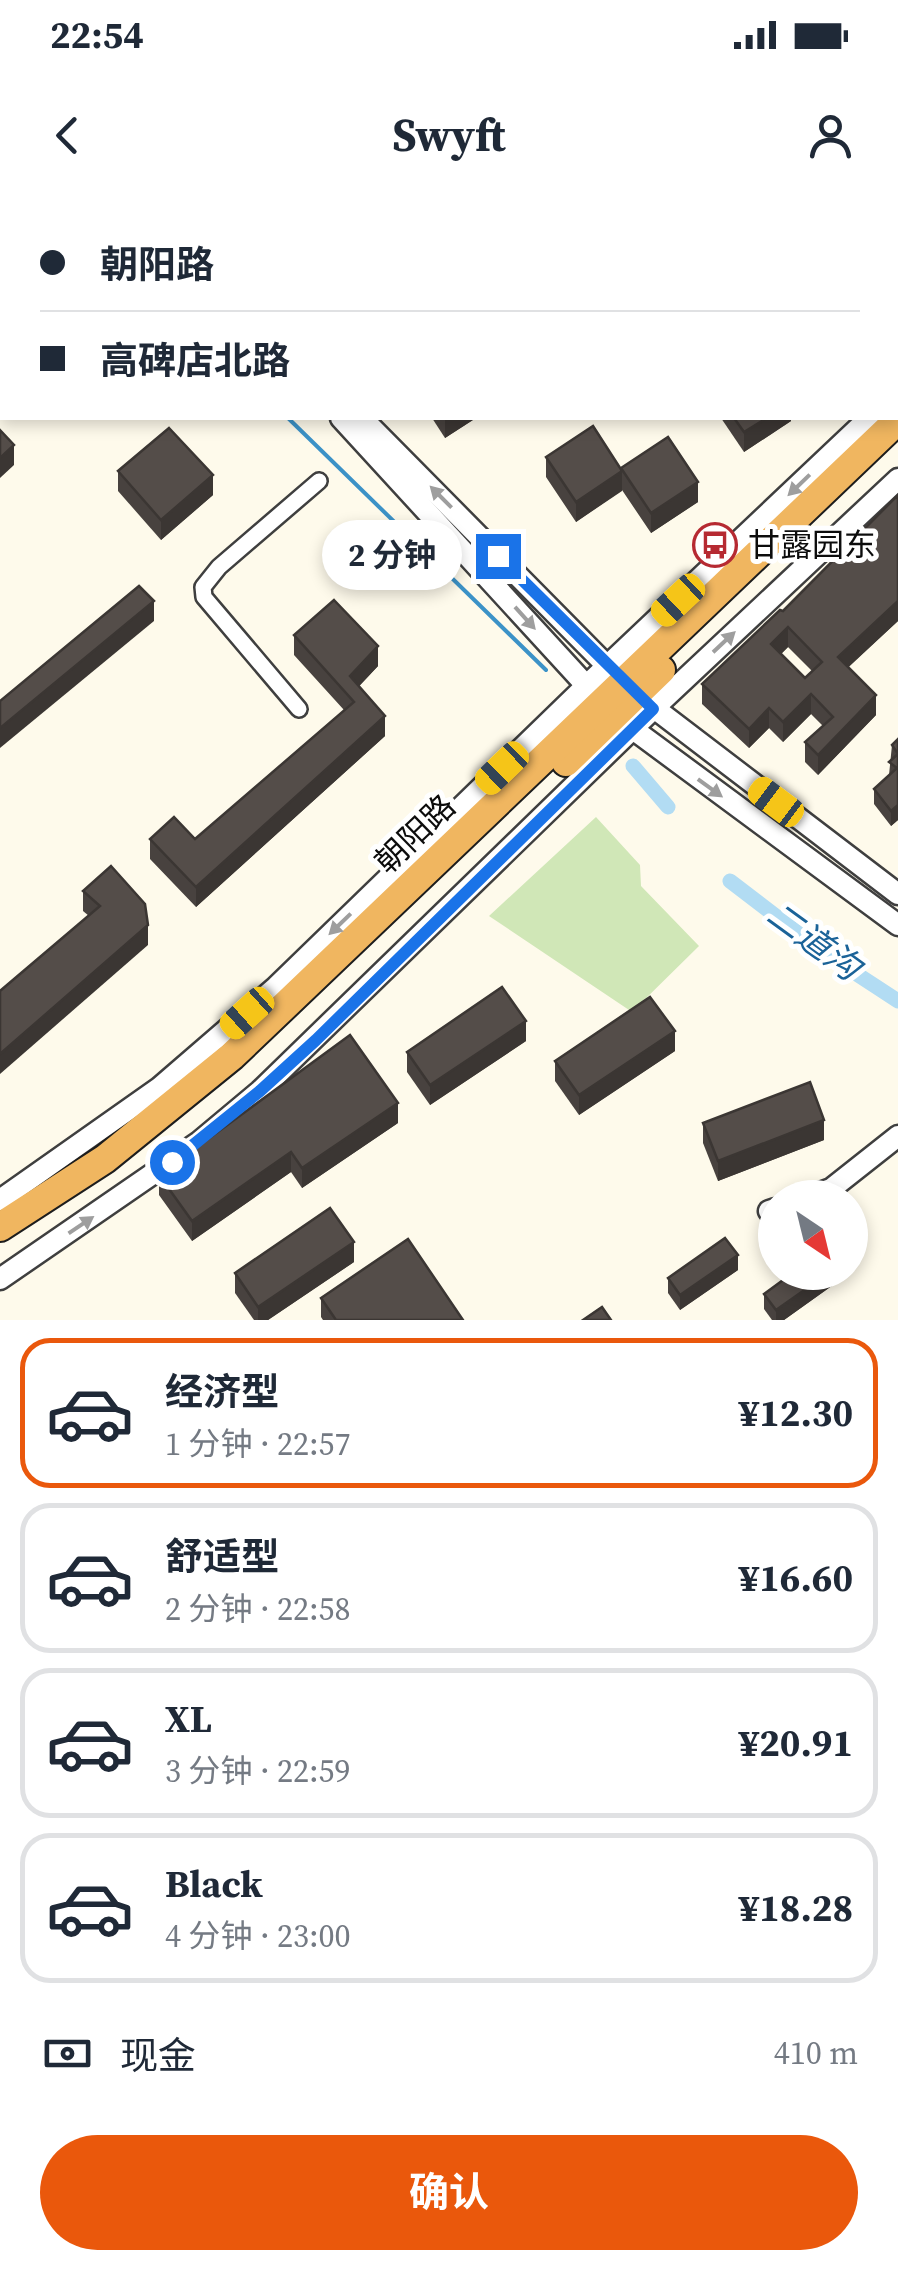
<!DOCTYPE html>
<html lang="zh">
<head>
<meta charset="utf-8">
<style>
  body { margin:0; font-family:"Source Serif 4","Noto Sans SC",serif; background:#f6f6f7; color:#1f2937; height:100vh; display:flex; flex-direction:column; font-size:38px; white-space:nowrap }
  * { box-sizing:border-box; margin:0 }
  p { font-size:32px; color:#747a83 }
  .icon { flex:none; width:55px; height:55px; fill:none; stroke:currentColor; stroke-width:2; stroke-linecap:round; stroke-linejoin:round }
  .map { position:relative; height:1120px; overflow:hidden }
  .details { display:flex; flex-direction:column; background:#fff; flex:1 }
  .details>* { flex:none }
  .guide { position:absolute; left:0px; top:0px; width:900px; height:220px; box-shadow:0 5px 15px #0003; display:grid; align-content:center; height:220px; padding:0 40px; background:#fff }
  .needle { width:65px; rotate:145deg }
  .buttons { position:absolute; left:758px; top:980px; display:grid; gap:20px }
  .buttons a { display:grid; place-items:center; width:110px; height:110px; border-radius:50%; background:#fff; box-shadow:0 5px 15px #0003; font-size:50px }
  .end { position:absolute; width:45px; height:45px; margin:-22px; border:12px solid #1a73e8; background:#fff; box-shadow:0 0 0 5px #fff }
  .from { border-radius:50% }
  .bubble { position:absolute; height:70px; border-radius:35px; background:#fff; box-shadow:0 5px 15px #0003; font-size:32px; font-weight:700; line-height:70px; text-align:center }
  .car { position:absolute; width:30px; height:60px; margin:-30px -15px; border-radius:12px; box-shadow:0 0 8px 2px #0007; background:linear-gradient(#f5c518 24%,#345 0 40%,#f5c518 0 76%,#345 0 86%,#f5c518 0) }
  .guide b { display:flex; align-items:center; gap:35px; height:95px; font-size:38px }
  .guide b+b { border-top:2px solid #e0e1e3 }
  .guide i { width:25px; height:25px; background:#1f2937 }
  ul { padding:18px 0 0; list-style:none }
  li { display:flex; align-items:center; gap:30px; height:150px; margin:0 20px 15px; padding:0 20px; border:5px solid #e0e1e3; border-radius:30px }
  li div { flex:1 }
  li b { display:block; font-size:38px }
  li em { font-style:normal; font-weight:700 }
  li.selected { border-color:#ea580c }
  li>.icon { width:90px; height:90px; stroke-width:1.5 }
  .pay { display:flex; align-items:center; gap:25px; height:110px; padding:0 40px; font-size:38px }
  .pay p { margin-inline-start:auto }
  .primary-button { display:flex; gap:20px; margin-top:auto; padding:20px 40px }
  .primary-button a { flex:1; height:115px; border-radius:60px; background:#ea580c; color:#fff; font-size:40px; font-weight:700; line-height:115px; text-align:center }
  .status { display:flex; justify-content:space-between; align-items:center; height:70px; padding:0 50px; background:#fff; direction:ltr }
  .status svg { height:28px; fill:currentColor }
  header { display:flex; justify-content:space-between; align-items:center; height:130px; padding:0 40px; background:#fff; font-size:45px; font-weight:700 }
  .map>svg:first-child { display:block }
  .green { fill:#d0e7b7 }
  .lines { fill:none; stroke-linecap:round; stroke-linejoin:round }
  .stream { stroke:#3c92c7; stroke-width:4 }
  .canal { stroke:#b2dcf3; stroke-width:15 }
  .minor-casing { stroke:#3f3f3f; stroke-width:20 }
  .tertiary-casing { stroke:#3f3f3f; stroke-width:25 }
  .trunk-casing { stroke:#1d1d1d; stroke-width:32 }
  .minor { stroke:#fff; stroke-width:15 }
  .tertiary { stroke:#fff; stroke-width:20 }
  .trunk { stroke:#f0b660; stroke-width:28 }
  .wall { fill:#48423f; fill-rule:evenodd }
  .shaded-wall { fill:#3b3633 }
  .building { fill:#544d49; stroke:#3b3633; stroke-width:2.5; fill-rule:evenodd }
  .oneway { fill:#9e9e9e }
  .route { stroke:#1a73e8; stroke-width:12 }
  .labels { text-anchor:middle; stroke-width:10; stroke-linejoin:round; paint-order:stroke }
  .poi-label { font-size:32px; fill:#0c0c0c; stroke:#fff; text-anchor:start }
  .street-label { font-size:32px; fill:#0c0c0c; stroke:#fff }
  .water-label { font-size:35px; font-style:italic; fill:#1b6398; stroke:#fff }
</style>
</head>
<body>
<div class="status"><b>22:54</b><svg viewBox="0 0 49 12"><path d="M0 12V9h3v3zM5 12V6h3v6zM10 12V3h3v9zM15 12V0h3v12zM26 1h20v11H26zM47 4h2v5h-2z"/></svg></div>
<header><svg class="icon" aria-label="back" viewBox="0 0 24 24"><path d="M15 5l-7 7 7 7"/></svg>Swyft<svg class="icon" aria-label="person" viewBox="0 0 24 24"><circle cx="12" cy="8" r="4"/><path d="M4 21q1-7 8-7t8 7"/></svg></header>
<div class="map">
<svg width="898" height="1120" viewBox="0 0 898 1120">
  <rect width="100%" height="100%" fill="#fefaeb"/>
  <!-- green -->
  <polygon class="green" points="596,617 640,665 641,686 699,746 632,812 489,716"/>
  <g class="lines">
    <!-- stream -->
    <g class="stream">
      <polyline points="70,0 73,2"/>
      <polyline points="288,218 546,470"/>
    </g>
    <!-- canal -->
    <g class="canal">
      <polyline points="633,566 668,607"/>
      <polyline points="730,681 820,750 898,801"/>
    </g>
    <!-- minor casing -->
    <g class="minor-casing">
      <polyline id="minor" points="299,509 204,397 203,387 219,367 319,281"/>
    </g>
    <!-- tertiary casing -->
    <g class="tertiary-casing">
      <g id="tertiary">
        <polyline points="117,0 119,2"/>
        <polyline points="150,0 153,2"/>
        <polyline points="898,191 898,190"/>
        <polyline points="341,218 594,494"/>
        <polyline points="362,218 616,475"/>
        <polyline points="645,501 898,694"/>
        <polyline points="622,521 898,725"/>
        <polyline points="806,998 831,989 898,936"/>
        <polyline points="0,1000 159,888 276,787 586,486 869,218"/>
        <polyline points="769,1011 775,1009"/>
        <polyline points="0,1079 199,942 260,891 653,509 898,279"/>
      </g>
    </g>
    <!-- trunk casing -->
    <g class="trunk-casing">
      <g id="trunk">
        <polyline points="566,562 661,470"/>
        <polyline points="0,1027 105,959 232,856 898,220"/>
      </g>
    </g>
    <!-- minor -->
    <use href="#minor" class="minor"/>
    <!-- tertiary -->
    <use href="#tertiary" class="tertiary"/>
    <!-- trunk -->
    <use href="#trunk" class="trunk"/>
  </g>
  <!-- wall -->
  <g class="wall">
    <polygon points="216,0 255,0 251,2 219,2"/>
    <polygon points="432,218 476,218 445,238"/>
    <polygon points="721,218 791,218 791,221 744,252"/>
    <polygon points="546,257 621,269 698,302 651,333 622,290 576,322 546,277"/>
    <polygon points="118,271 213,295 161,340 118,291"/>
    <path d="M898,295V421L848,467L876,515L818,575L805,562V542L823,526L811,514L783,542L769,528L749,548L702,504V484L783,411ZM788,447L812,471L805,478L781,454Z"/>
    <polygon points="294,435 378,466 359,486 385,536 196,707 150,659 150,639 195,639 344,510 294,455"/>
    <polygon points="898,539 898,620 891,626 874,604 874,589 889,575 892,545"/>
    <polygon points="83,691 148,745 89,716 83,711"/>
    <polygon points="526,841 430,905 407,872 407,852"/>
    <polygon points="675,851 579,915 555,881 555,861"/>
    <polygon points="398,923 302,988 291,972 192,1041 159,995 159,975"/>
    <polygon points="703,923 824,940 718,981 703,943"/>
    <polygon points="354,1062 268,1120 254,1120 235,1093 235,1073"/>
    <polygon points="738,1070 680,1110 668,1093 668,1078"/>
    <polygon points="833,1072 833,1085 784,1120 772,1120 764,1109 764,1094"/>
    <polygon points="321,1098 463,1120 323,1120 321,1117"/>
  </g>
  <!-- shaded-wall -->
  <g class="shaded-wall">
    <polygon points="233,0 255,0 251,2 233,2"/>
    <polygon points="2,140 2,160 0,162 0,142"/>
    <polygon points="445,218 476,218 445,238"/>
    <polygon points="767,218 791,218 791,221 744,252 744,232"/>
    <polygon points="14,245 14,265 0,278 0,258"/>
    <polygon points="622,271 622,291 576,322 576,302"/>
    <polygon points="213,275 213,295 161,340 161,320"/>
    <polygon points="698,282 698,302 651,333 651,313"/>
    <polygon points="154,401 154,421 0,548 0,528"/>
    <polygon points="898,401 898,421 838,477 838,457"/>
    <polygon points="788,427 788,447 771,464 771,444"/>
    <polygon points="378,446 378,466 350,496 350,476"/>
    <polygon points="811,494 811,514 783,542 783,522"/>
    <polygon points="876,495 876,515 818,575 818,555"/>
    <polygon points="769,508 769,528 749,548 749,529"/>
    <polygon points="385,516 385,536 196,707 196,687"/>
    <polygon points="898,605 898,620 891,626 891,611"/>
    <polygon points="148,725 148,745 0,874 0,854"/>
    <polygon points="526,821 526,841 430,905 430,885"/>
    <polygon points="675,831 675,851 579,915 579,895"/>
    <polygon points="398,903 398,923 302,988 302,968"/>
    <polygon points="824,920 824,940 718,981 718,961"/>
    <polygon points="291,952 291,972 192,1041 192,1021"/>
    <polygon points="354,1042 354,1062 268,1120 258,1120 258,1107"/>
    <polygon points="738,1055 738,1070 680,1110 680,1095"/>
    <polygon points="830,1072 833,1072 833,1085 784,1120 776,1120 776,1110"/>
  </g>
  <!-- building -->
  <g class="building">
    <polygon points="0,63 2,66 2,140 0,142"/>
    <polygon points="734,218 767,218 744,232"/>
    <polygon points="593,226 622,271 576,302 546,257"/>
    <polygon points="169,228 213,275 161,320 118,271"/>
    <polygon points="0,230 14,245 0,258"/>
    <polygon points="668,237 698,282 651,313 621,268"/>
    <path d="M898,295V401L838,457L876,495L818,555L805,542L833,517L811,494L783,522L769,508L749,529L702,484L780,410L783,411ZM788,427L822,462L805,478L771,444Z"/>
    <polygon points="139,386 154,401 0,528 0,501"/>
    <polygon points="334,400 378,446 350,476 385,516 196,687 150,639 174,617 195,639 354,502 294,435"/>
    <polygon points="898,539 898,605 891,611 874,589 897,568 889,562 898,554 892,545"/>
    <polygon points="111,666 145,704 148,725 0,854 0,791 100,706 83,691"/>
    <polygon points="502,787 526,821 430,885 407,852"/>
    <polygon points="650,797 675,831 579,895 555,861"/>
    <polygon points="350,835 398,903 302,968 291,952 192,1021 159,975"/>
    <polygon points="810,882 824,920 718,961 703,923"/>
    <polygon points="330,1008 354,1042 258,1107 235,1073"/>
    <polygon points="725,1038 738,1055 680,1095 668,1078"/>
    <polygon points="408,1039 463,1120 336,1120 321,1098"/>
    <polygon points="794,1072 830,1072 776,1110 764,1094"/>
    <polygon points="602,1107 611,1120 583,1120"/>
  </g>
  <!-- one-way arrows -->
  <defs><path id="oneway-solid" d="M-6-.8H1V-3.2L6.5 0L1 3.2V.8H-6Z" transform="scale(2.5)"/></defs>
  <g class="oneway">
    <use href="#oneway-solid" transform="translate(799 285) rotate(136)"/>
    <use href="#oneway-solid" transform="translate(441 297) rotate(-135)"/>
    <use href="#oneway-solid" transform="translate(525 418) rotate(48)"/>
    <use href="#oneway-solid" transform="translate(724 442) rotate(-43)"/>
    <use href="#oneway-solid" transform="translate(710 588) rotate(36)"/>
    <use href="#oneway-solid" transform="translate(340 724) rotate(136)"/>
    <use href="#oneway-solid" transform="translate(81 1025) rotate(-34)"/>
  </g>
  <g class="lines">
    <!-- route -->
    <polyline class="route" points="172,962 260,891 316,840 653,509 498,356"/>
  </g>
  <!-- icons -->
  <defs>
    <g id="bus-ring" transform="scale(2.25)"><circle r="9.5" fill="#fff" stroke="#b62a32" stroke-width="1.5"/><path d="M-5-6H5V4H4V6H2V4H-2V6H-4V4H-5ZM-3.5-4V0h7V-4ZM-3.5 1.2v1.5H-2V1.2ZM2 1.2v1.5H3.5V1.2Z" fill="#b62a32"/></g>
  </defs>
  <g fill-rule="evenodd">
    <use href="#bus-ring" x="715" y="345"/>
  </g>
  <g class="labels">
    <!-- poi labels -->
    <g class="poi-label">
      <text x="748" y="356">甘露园东</text>
    </g>
    <!-- street labels -->
    <g class="street-label">
      <text transform="translate(415 634) rotate(-44)" y="11">朝阳路</text>
    </g>
    <!-- water labels -->
    <g class="water-label">
      <text transform="translate(814 741) rotate(36)" y="12">二道沟</text>
    </g>
  </g>
</svg>
<div class="buttons">
<a><svg class="needle" viewBox="-14 -14 28 28"><path d="M0-13l5 13h-10z" fill="#e53935"/><path d="M0 13l5-13h-10z" fill="#747a83"/></svg></a>
</div>
<i class="end from" style="left:172px;top:962px"></i>
<i class="end" style="left:498px;top:356px"></i>
<div class="bubble" style="left:322px;top:320px;width:140px">2 分钟</div>
<i class="car" style="left:678px;top:400px;rotate:227deg"></i>
<i class="car" style="left:502px;top:568px;rotate:226deg"></i>
<i class="car" style="left:776px;top:602px;rotate:307deg"></i>
<i class="car" style="left:247px;top:813px;rotate:228deg"></i>
<div class="guide">
<b><i class="from"></i>朝阳路</b>
<b><i></i>高碑店北路</b>
</div>
</div>
<section class="details">
<ul>
<li class="selected"><svg class="icon" aria-label="car" viewBox="0 0 24 24"><path d="M5 17H2v-5l4-1 3-4h7l3 4 3 1v5h-3M9 17h6M6 11h13"/><circle cx="7" cy="17" r="2"/><circle cx="17" cy="17" r="2"/></svg><div><b>经济型</b><p>1 分钟 · 22:57</p></div><em>¥12.30</em></li>
<li><svg class="icon" aria-label="car" viewBox="0 0 24 24"><path d="M5 17H2v-5l4-1 3-4h7l3 4 3 1v5h-3M9 17h6M6 11h13"/><circle cx="7" cy="17" r="2"/><circle cx="17" cy="17" r="2"/></svg><div><b>舒适型</b><p>2 分钟 · 22:58</p></div><em>¥16.60</em></li>
<li><svg class="icon" aria-label="car" viewBox="0 0 24 24"><path d="M5 17H2v-5l4-1 3-4h7l3 4 3 1v5h-3M9 17h6M6 11h13"/><circle cx="7" cy="17" r="2"/><circle cx="17" cy="17" r="2"/></svg><div><b>XL</b><p>3 分钟 · 22:59</p></div><em>¥20.91</em></li>
<li><svg class="icon" aria-label="car" viewBox="0 0 24 24"><path d="M5 17H2v-5l4-1 3-4h7l3 4 3 1v5h-3M9 17h6M6 11h13"/><circle cx="7" cy="17" r="2"/><circle cx="17" cy="17" r="2"/></svg><div><b>Black</b><p>4 分钟 · 23:00</p></div><em>¥18.28</em></li>
</ul>
<div class="pay"><svg class="icon" aria-label="cash" viewBox="0 0 24 24"><path d="M3 7h18v10H3z"/><circle cx="12" cy="12" r="2"/></svg>现金<p>410 m</p></div>
<div class="primary-button"><a>确认</a></div>
</section>
</body>
</html>
